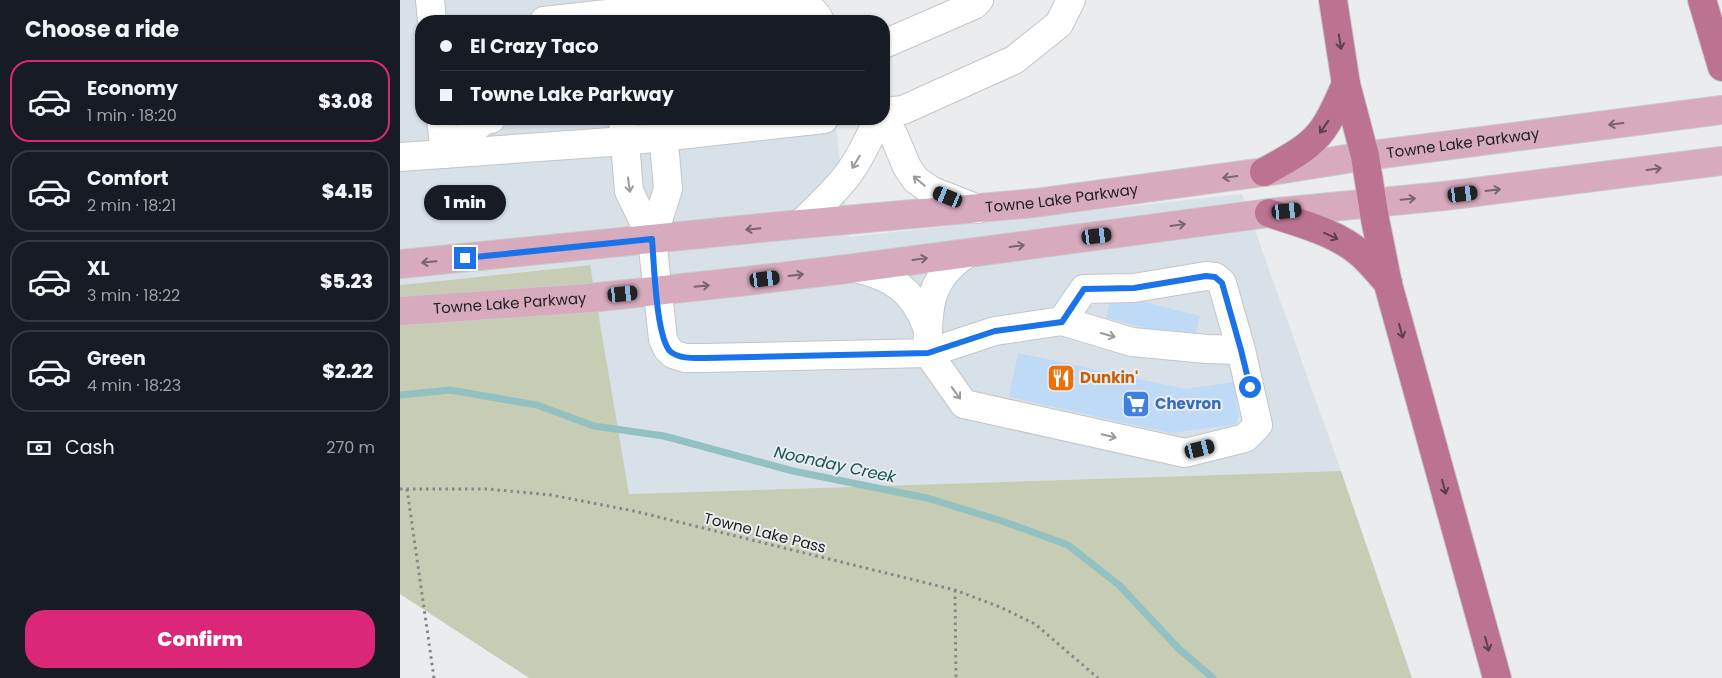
<!DOCTYPE html>
<html lang="en">
<head>
<meta charset="utf-8">
<style>
  body { margin:0; font-family:Poppins,sans-serif; background:#242831; color:#f1f3f6; height:100vh; display:flex; flex-direction:column; font-size:19px; white-space:nowrap }
  * { box-sizing:border-box; margin:0 }
  p { font-size:16px; color:#9ea1a6 }
  .icon { flex:none; width:28px; height:28px; fill:none; stroke:currentColor; stroke-width:2; stroke-linecap:round; stroke-linejoin:round }
  .map { position:relative; flex:1; overflow:hidden }
  .panel { display:flex; flex-direction:column; background:#171b24; width:400px }
  .panel>* { flex:none }
  .hud { position:absolute; left:15px; top:15px; width:475px; height:110px; border-radius:20px; box-shadow:0 1px 4px #0004; display:grid; align-content:center; height:110px; padding:0 25px; background:#171b24 }
  .end { position:absolute; width:22px; height:22px; margin:-11px; border:6px solid #1a73e8; background:#fff; box-shadow:0 0 0 2px #fff }
  .from { border-radius:50% }
  .bubble { position:absolute; height:35px; border-radius:18px; background:#171b24; box-shadow:0 1px 4px #0004; font-size:16px; font-weight:800; line-height:35px; text-align:center }
  .car { position:absolute; width:15px; height:30px; margin:-15px -8px; border-radius:6px; box-shadow:0 0 4px 1px #0007; background:linear-gradient(#222 24%,#8ab4d8 0 40%,#222 0 76%,#8ab4d8 0 86%,#222 0) }
  .hud b { display:flex; align-items:center; gap:18px; height:48px; font-size:19px }
  .hud b+b { border-top:1px solid #363941 }
  .hud i { width:12px; height:12px; background:#f1f3f6 }
  ul { padding:0; list-style:none }
  li { display:flex; align-items:center; gap:15px; height:82px; margin:0 10px 8px; padding:0 15px; border:2px solid #363941; border-radius:20px }
  li div { flex:1 }
  li b { display:block; font-size:19px }
  li em { font-style:normal; font-weight:800 }
  li.active { border-color:#db2777 }
  li>.icon { width:45px; height:45px; stroke-width:1.5 }
  h2 { padding:0 25px; font-size:22px; line-height:60px }
  .pay { display:flex; align-items:center; gap:12px; height:55px; padding:0 25px; font-size:19px }
  .pay p { margin-inline-start:auto }
  .action { display:flex; gap:10px; margin-top:auto; padding:10px 25px }
  .action a { flex:1; height:58px; border-radius:20px; background:#db2777; color:#fff; font-size:20px; font-weight:800; line-height:58px; text-align:center }
  main { display:flex; flex:1; min-height:0 }
  .map>svg:first-child { display:block }
  .built { fill:#d8e0e8 }
  .green { fill:#c6cdb4 }
  .lines { fill:none; stroke-linecap:round; stroke-linejoin:round }
  .stream { stroke:#93c0c1; stroke-width:7 }
  .building { fill:#bfdaf6 }
  .minor-casing { stroke:#c3c5c7; stroke-width:30 }
  .major-casing { stroke:#c9c9c9; stroke-width:30 }
  .highway-casing { stroke:#c9c9c9; stroke-width:30 }
  .path { stroke:#868789; stroke-width:3; stroke-dasharray:2.5 4; stroke-linecap:butt }
  .minor { stroke:#fff; stroke-width:28 }
  .major { stroke:#d7abbd; stroke-width:28 }
  .highway { stroke:#bc7391; stroke-width:28 }
  .oneway { stroke:#5d404d }
  .oneway2 { stroke:#7a646e }
  .oneway3 { stroke:#999a9a }
  .route { stroke:#1a73e8; stroke-width:6 }
  .labels { text-anchor:middle; stroke-width:4; stroke-linejoin:round; paint-order:stroke }
  .street-label { font-size:15px; fill:#1d1e1f; stroke:#eaecee }
  .food-label { font-size:15px; font-weight:bold; fill:#c56008; stroke:#eaecee; text-anchor:start }
  .shop-label { font-size:15px; font-weight:bold; fill:#366cbe; stroke:#eaecee; text-anchor:start }
  .water-label { font-size:16px; font-style:italic; fill:#135455; stroke:#eaecee }
</style>
</head>
<body>
<main>
<section class="panel">
<h2>Choose a ride</h2>
<ul>
<li class="active"><svg class="icon" aria-label="car" viewBox="0 0 24 24"><path d="M5 17H2v-5l4-1 3-4h7l3 4 3 1v5h-3M9 17h6M6 11h13"/><circle cx="7" cy="17" r="2"/><circle cx="17" cy="17" r="2"/></svg><div><b>Economy</b><p>1 min · 18:20</p></div><em>$3.08</em></li>
<li><svg class="icon" aria-label="car" viewBox="0 0 24 24"><path d="M5 17H2v-5l4-1 3-4h7l3 4 3 1v5h-3M9 17h6M6 11h13"/><circle cx="7" cy="17" r="2"/><circle cx="17" cy="17" r="2"/></svg><div><b>Comfort</b><p>2 min · 18:21</p></div><em>$4.15</em></li>
<li><svg class="icon" aria-label="car" viewBox="0 0 24 24"><path d="M5 17H2v-5l4-1 3-4h7l3 4 3 1v5h-3M9 17h6M6 11h13"/><circle cx="7" cy="17" r="2"/><circle cx="17" cy="17" r="2"/></svg><div><b>XL</b><p>3 min · 18:22</p></div><em>$5.23</em></li>
<li><svg class="icon" aria-label="car" viewBox="0 0 24 24"><path d="M5 17H2v-5l4-1 3-4h7l3 4 3 1v5h-3M9 17h6M6 11h13"/><circle cx="7" cy="17" r="2"/><circle cx="17" cy="17" r="2"/></svg><div><b>Green</b><p>4 min · 18:23</p></div><em>$2.22</em></li>
</ul>
<div class="pay"><svg class="icon" aria-label="cash" viewBox="0 0 24 24"><path d="M3 7h18v10H3z"/><circle cx="12" cy="12" r="2"/></svg>Cash<p>270 m</p></div>
<div class="action"><a>Confirm</a></div>
</section>
<div class="map">
<svg width="1322" height="678" viewBox="0 0 1322 678">
  <rect width="100%" height="100%" fill="#eaecee"/>
  <!-- built -->
  <polygon class="built" points="0,0 422,0 425,21 21,21 21,119 435,119 449,237 842,194 941,471 229,494 189,265 0,285"/>
  <!-- green -->
  <polygon class="green" points="190,265 229,494 941,471 1012,678 129,678 0,594 0,285"/>
  <g class="lines">
    <!-- stream -->
    <polyline class="stream" points="0,395 50,390 137,405 194,426 264,436 393,471 527,498 602,521 668,545 719,585 779,649 813,678"/>
  </g>
  <!-- building -->
  <g class="building">
    <polygon points="712,294 800,316 794,340 706,318"/>
    <polygon points="618,353 785,389 834,382 839,416 837,424 770,433 609,397"/>
  </g>
  <g class="lines">
    <!-- minor casing -->
    <g class="minor-casing">
      <g id="minor">
        <polyline points="30,0 32,21"/>
        <path d="M144,21L233,11L387,2C403,4 412,5 420,21"/>
        <polyline points="484,44 574,5 579,0"/>
        <polyline points="484,112 503,110 614,60 659,24 671,0"/>
        <polyline points="484,118 494,136 507,167 516,180 532,191 578,209"/>
        <polyline points="41,119 45,154"/>
        <path d="M223,119L229,191L252,239L263,339L267,348L273,354L285,358H305L528,353C527,310 528,277 568,253"/>
        <polyline points="45,154 83,121 91,119"/>
        <polyline points="0,157 225,141 424,119"/>
        <path d="M401,224C418,206 438,190 451,170C462,154 470,137 478,119"/>
        <polyline points="252,239 268,189 262,119"/>
        <path d="M455,268C492,276 514,291 527,327"/>
        <polyline points="662,321 684,289 734,288 806,276 815,277 822,283 841,350 858,425 845,438 785,453 564,404 528,353 595,331 662,321 732,342 807,349 841,350"/>
      </g>
    </g>
    <!-- major casing -->
    <g class="major-casing">
      <g id="major">
        <path id="s1" d="M0,264L401,224L635,203L864,172L965,156L1322,110"/>
        <path id="s2" d="M0,311L190,298L347,281L455,268L869,213L1044,196L1322,161"/>
      </g>
    </g>
    <!-- highway casing -->
    <g class="highway-casing">
      <g id="highway">
        <polyline points="933,0 946,84 965,156 975,219 988,284 1097,678"/>
        <polyline points="1302,0 1322,67"/>
        <path d="M864,172C885,160 909,149 923,129C933,115 939,99 946,84"/>
        <path d="M869,213C899,223 936,232 961,254C971,263 979,273 988,283"/>
      </g>
    </g>
    <!-- path -->
    <g class="path">
      <polyline points="0,489 88,489 151,495 234,511 555,590 600,607 635,624 698,678"/>
      <polyline points="7,489 34,678"/>
      <polyline points="555,590 556,678"/>
    </g>
    <!-- minor -->
    <use href="#minor" class="minor"/>
    <!-- major -->
    <use href="#major" class="major"/>
    <!-- highway -->
    <use href="#highway" class="highway"/>
  </g>
  <!-- one-way arrows -->
  <defs><path id="oneway-shaft" d="M-6 0H5M1.5-3L5.5 0L1.5 3" fill="none" stroke-width="1.6" stroke-linecap="round" stroke-linejoin="round" transform="scale(1.25)"/></defs>
  <g class="oneway">
    <use href="#oneway-shaft" transform="translate(940 42) rotate(81)"/>
    <use href="#oneway-shaft" transform="translate(924 127) rotate(125)"/>
    <use href="#oneway-shaft" transform="translate(931 236) rotate(25)"/>
    <use href="#oneway-shaft" transform="translate(1001 331) rotate(75)"/>
    <use href="#oneway-shaft" transform="translate(1044 487) rotate(75)"/>
    <use href="#oneway-shaft" transform="translate(1087 644) rotate(75)"/>
  </g>
  <g class="oneway2">
    <use href="#oneway-shaft" transform="translate(1216 124) rotate(173)"/>
    <use href="#oneway-shaft" transform="translate(1254 169) rotate(-7)"/>
    <use href="#oneway-shaft" transform="translate(830 177) rotate(172)"/>
    <use href="#oneway-shaft" transform="translate(1093 190) rotate(-7)"/>
    <use href="#oneway-shaft" transform="translate(1008 199) rotate(-5)"/>
    <use href="#oneway-shaft" transform="translate(778 225) rotate(-8)"/>
    <use href="#oneway-shaft" transform="translate(353 229) rotate(174)"/>
    <use href="#oneway-shaft" transform="translate(617 246) rotate(-8)"/>
    <use href="#oneway-shaft" transform="translate(520 259) rotate(-8)"/>
    <use href="#oneway-shaft" transform="translate(29 262) rotate(175)"/>
    <use href="#oneway-shaft" transform="translate(396 275) rotate(-7)"/>
    <use href="#oneway-shaft" transform="translate(302 286) rotate(-6)"/>
  </g>
  <g class="oneway3">
    <use href="#oneway-shaft" transform="translate(456 162) rotate(121)"/>
    <use href="#oneway-shaft" transform="translate(519 181) rotate(-140)"/>
    <use href="#oneway-shaft" transform="translate(229 185) rotate(82)"/>
    <use href="#oneway-shaft" transform="translate(708 335) rotate(16)"/>
    <use href="#oneway-shaft" transform="translate(556 393) rotate(54)"/>
    <use href="#oneway-shaft" transform="translate(709 436) rotate(13)"/>
  </g>
  <g class="lines">
    <!-- route -->
    <path class="route" d="M65,258L252,239C254,261 256,340 271,352C280,359 294,358 305,358L528,353L595,331L662,322L684,289L734,288L806,276L815,277L822,283L841,350L850,387"/>
  </g>
  <!-- icons -->
  <defs>
    <g id="restaurant-square" transform="scale(1.4375)"><rect x="-9" y="-9" width="18" height="18" rx="4" fill="#e8710a" stroke="#eaecee"/><path d="M-5-6h1v4h1v-4h1v4h1v-4h1v5L-1.5 .5V6h-2V.5L-5-1ZM5-6V6H3V1.5H1.5Q1.5-4 5-6Z" fill="#fff"/></g>
    <g id="supermarket-square" transform="scale(1.4375)"><rect x="-9" y="-9" width="18" height="18" rx="4" fill="#3f7fe0" stroke="#eaecee"/><path d="M-6-5.5h2.5l.6 2H6L4.5 2H-2.5L-4.4-4H-6ZM-1.5 3.2a1.3 1.3 0 1 0 .1 0ZM3 3.2a1.3 1.3 0 1 0 .1 0Z" fill="#fff"/></g>
  </defs>
  <g fill-rule="evenodd">
    <use href="#restaurant-square" x="661" y="378"/>
    <use href="#supermarket-square" x="736" y="404"/>
  </g>
  <g class="labels">
    <!-- street labels -->
    <g class="street-label">
      <text dy="5" stroke="none"><textPath href="#s1" startOffset="1070">Towne Lake Parkway</textPath></text>
      <text dy="5" stroke="none"><textPath href="#s1" startOffset="665">Towne Lake Parkway</textPath></text>
      <text dy="5" stroke="none"><textPath href="#s2" startOffset="110">Towne Lake Parkway</textPath></text>
      <text transform="translate(365 533) rotate(14)" y="5">Towne Lake Pass</text>
    </g>
    <!-- food labels -->
    <g class="food-label">
      <text x="680" y="383">Dunkin'</text>
    </g>
    <!-- shop labels -->
    <g class="shop-label">
      <text x="755" y="409">Chevron</text>
    </g>
    <!-- water labels -->
    <g class="water-label">
      <text transform="translate(435 464) rotate(12)" y="6">Noonday Creek</text>
    </g>
  </g>
</svg>
<i class="end from" style="left:850px;top:387px"></i>
<i class="end" style="left:65px;top:258px"></i>
<div class="bubble" style="left:24px;top:185px;width:82px">1 min</div>
<i class="car" style="left:1063px;top:194px;rotate:83deg"></i>
<i class="car" style="left:548px;top:197px;rotate:292deg"></i>
<i class="car" style="left:887px;top:211px;rotate:84deg"></i>
<i class="car" style="left:697px;top:236px;rotate:83deg"></i>
<i class="car" style="left:365px;top:279px;rotate:83deg"></i>
<i class="car" style="left:223px;top:294px;rotate:84deg"></i>
<i class="car" style="left:800px;top:449px;rotate:76deg"></i>
<div class="hud">
<b><i class="from"></i>El Crazy Taco</b>
<b><i></i>Towne Lake Parkway</b>
</div>
</div>
</main>
</body>
</html>
